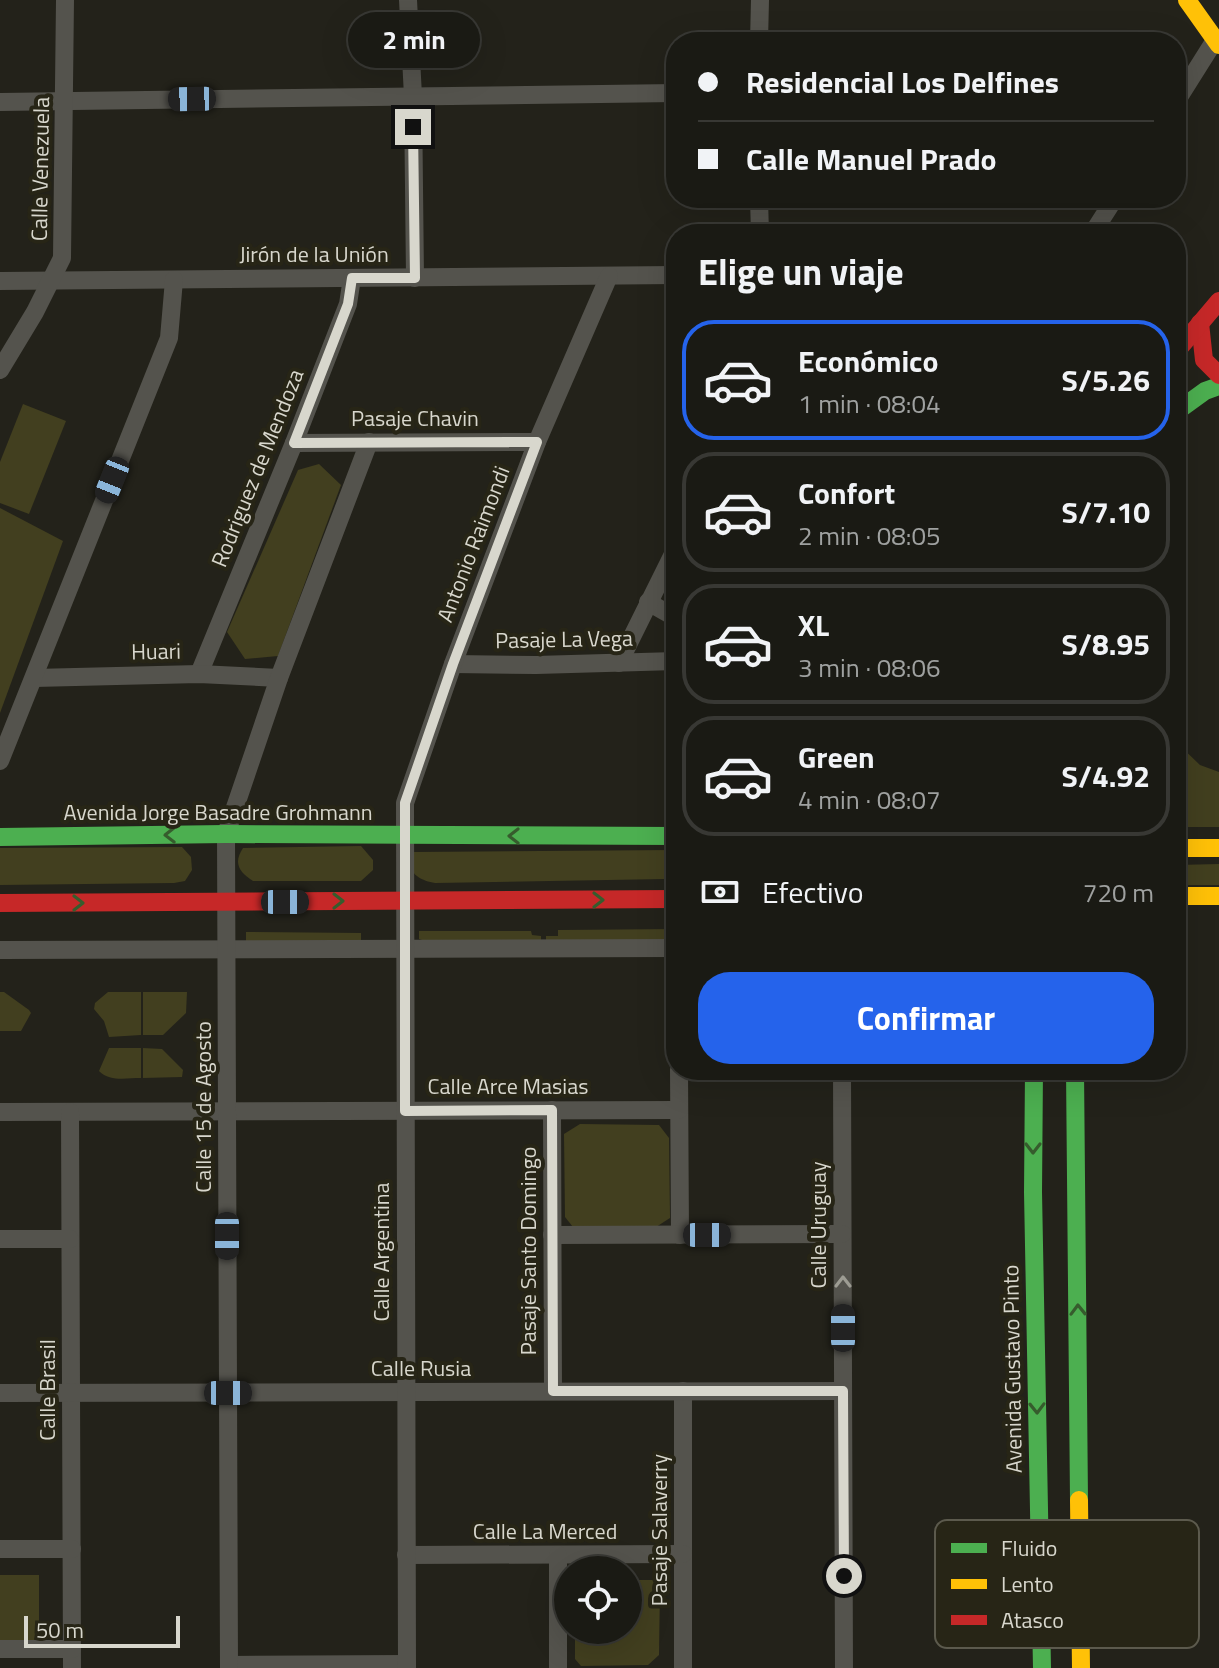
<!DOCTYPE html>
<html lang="es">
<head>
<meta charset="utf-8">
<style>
  body { margin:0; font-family:"Titillium Web",sans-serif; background:#272722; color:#f1f3f6; height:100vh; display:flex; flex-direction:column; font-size:30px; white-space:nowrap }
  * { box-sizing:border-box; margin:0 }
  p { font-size:26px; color:#9fa1a0 }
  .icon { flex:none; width:44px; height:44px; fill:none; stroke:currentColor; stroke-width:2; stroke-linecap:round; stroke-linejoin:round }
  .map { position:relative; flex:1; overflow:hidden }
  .sheet { position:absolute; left:666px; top:224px; width:520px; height:856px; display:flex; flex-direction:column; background:#1a1a14; border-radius:32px; box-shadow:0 8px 32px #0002,0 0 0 2px #383834 }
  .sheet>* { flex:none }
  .banner { position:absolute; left:666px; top:32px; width:520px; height:176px; border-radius:32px; box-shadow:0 8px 32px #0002,0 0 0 2px #383834; display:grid; align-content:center; height:176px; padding:0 32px; background:#1a1a14 }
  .buttons { position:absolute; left:554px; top:1556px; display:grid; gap:16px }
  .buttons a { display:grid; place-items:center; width:88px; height:88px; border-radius:50%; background:#1a1a14; box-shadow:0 8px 32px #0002,0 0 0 2px #383834; font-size:40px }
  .scale { position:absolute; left:24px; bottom:20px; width:156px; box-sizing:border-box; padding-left:8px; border:4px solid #d8d7cd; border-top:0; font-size:22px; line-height:28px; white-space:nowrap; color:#d8d7cd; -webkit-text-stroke:6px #272516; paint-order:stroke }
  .end { position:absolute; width:36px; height:36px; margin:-18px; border:10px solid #d8d7cd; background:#111; box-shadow:0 0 0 4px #111 }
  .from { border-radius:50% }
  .bubble { position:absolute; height:56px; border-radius:28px; background:#1a1a14; box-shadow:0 8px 32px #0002,0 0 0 2px #383834; font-size:26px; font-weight:700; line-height:56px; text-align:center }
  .car { position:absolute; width:24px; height:48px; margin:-24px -12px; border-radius:10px; box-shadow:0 0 6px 2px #0007; background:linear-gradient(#222 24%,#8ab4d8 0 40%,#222 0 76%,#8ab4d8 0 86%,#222 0) }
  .banner b { display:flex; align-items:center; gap:28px; height:76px; font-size:30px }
  .banner b+b { border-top:2px solid #383834 }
  .banner i { width:20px; height:20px; background:#f1f3f6 }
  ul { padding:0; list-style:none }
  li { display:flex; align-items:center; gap:24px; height:120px; margin:0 16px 12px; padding:0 16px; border:4px solid #383834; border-radius:32px }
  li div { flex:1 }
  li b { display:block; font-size:30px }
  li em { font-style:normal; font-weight:700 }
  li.current { border-color:#2563eb }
  li>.icon { width:72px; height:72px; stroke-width:1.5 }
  h2 { padding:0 32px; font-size:36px; line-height:96px }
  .pay { display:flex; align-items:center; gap:20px; height:88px; padding:0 32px; font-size:30px }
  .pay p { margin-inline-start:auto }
  .button { display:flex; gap:16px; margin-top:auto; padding:16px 32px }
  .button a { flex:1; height:92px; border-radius:32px; background:#2563eb; color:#fff; font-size:32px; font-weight:700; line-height:92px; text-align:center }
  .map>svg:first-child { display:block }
  .green { fill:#423f1f }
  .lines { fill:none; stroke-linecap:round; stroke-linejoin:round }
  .street { stroke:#54534d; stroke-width:18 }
  .fast { stroke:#4caf50; stroke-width:18 }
  .slow { stroke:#ffc107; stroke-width:18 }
  .jam { stroke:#c62828; stroke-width:18 }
  .oneway { stroke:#365c2d }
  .oneway2 { stroke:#9d9c93 }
  .route { stroke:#d8d7cd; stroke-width:10 }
  .labels { text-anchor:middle; stroke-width:8; stroke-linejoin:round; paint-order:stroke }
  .street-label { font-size:22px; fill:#d8d7cd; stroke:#272516 }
  .key { fill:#272516; stroke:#5c5a4d; stroke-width:2 }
  .key-label { font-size:22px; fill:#d8d7cd }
</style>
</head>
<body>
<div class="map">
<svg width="1219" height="1668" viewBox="0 0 1219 1668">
  <rect width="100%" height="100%" fill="#23221a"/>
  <!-- green -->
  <g class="green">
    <polygon points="23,404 66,421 29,514 0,503 0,462"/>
    <polygon points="319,464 341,485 278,656 245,659 227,632 298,470"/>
    <polygon points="0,508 63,541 0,713"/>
    <polygon points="1176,742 1200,765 1219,772 1219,827 1176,827"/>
    <path d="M361,846L373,860V870L361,881H253C239,872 233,863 243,848Z"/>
    <polygon points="182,847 191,857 192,870 185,881 174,883 0,885 0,848"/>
    <path d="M673,850C680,862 677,873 665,879L435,883C418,880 404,871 414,852Z"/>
    <polygon points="1219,864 1219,885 1176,885 1176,865"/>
    <polygon points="676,929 676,940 546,941 546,936 558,936 558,930"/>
    <polygon points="419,931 531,931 532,935 541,936 541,941 428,942 419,939"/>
    <polygon points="246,932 361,933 361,941 246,942"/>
    <polygon points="0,992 4,992 29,1010 31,1013 21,1031 0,1031"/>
    <polygon points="108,992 141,992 141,1035 109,1037 104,1021 94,1009 95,1003"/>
    <polygon points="143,992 187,992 186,1013 163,1035 143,1035"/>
    <path d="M109,1048H141V1078C126,1078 110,1082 99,1071Z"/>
    <polygon points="143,1048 162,1049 183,1070 182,1077 143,1078"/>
    <polygon points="580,1124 659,1125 669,1138 670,1218 656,1227 573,1227 565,1217 564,1134"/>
    <rect x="0" y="1575" width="39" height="66"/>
    <polygon points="628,1580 653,1580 660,1587 659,1655 648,1665 581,1666 575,1659 575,1630 628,1630"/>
  </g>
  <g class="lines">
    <!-- street -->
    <g class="street">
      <polyline points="408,0 413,96 415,278"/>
      <polyline points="759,42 760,0"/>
      <polyline points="0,102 676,93"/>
      <polyline points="1176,102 1215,40"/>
      <polyline points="759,198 760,234"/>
      <polyline points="1092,234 1115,198"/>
      <polyline points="0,281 676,275"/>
      <polyline points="0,370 35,312 62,258 65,0"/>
      <polyline points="294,443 537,442"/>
      <polyline points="648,602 676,618"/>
      <polyline points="619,663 676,548"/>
      <polyline points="453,664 536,665 676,661"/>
      <polyline points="199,674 294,443 348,304 352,278"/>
      <polyline points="34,678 199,674 279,678"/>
      <polyline points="0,761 169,338 174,280"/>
      <polyline points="0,950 676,948"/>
      <polyline points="679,1070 680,1235"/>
      <polyline points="842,1070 844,1668"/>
      <polyline points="552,1110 553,1391"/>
      <polyline points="0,1112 679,1110"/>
      <polyline points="70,1112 72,1668"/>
      <polyline points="552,1235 842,1234"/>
      <polyline points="0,1239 70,1239"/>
      <polyline points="683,1391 683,1668"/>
      <polyline points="0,1393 843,1391"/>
      <polyline points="0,1549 72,1549"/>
      <polyline points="406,1555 683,1554"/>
      <polyline points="558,1555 558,1668"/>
      <polyline points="0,1649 72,1649"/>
      <polyline points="229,1665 407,1664"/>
      <polyline points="229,1668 226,834 279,678 369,442"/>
      <polyline points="407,1668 405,803 453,664 537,442 609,276"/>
    </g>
    <!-- fast -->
    <g class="fast">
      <polyline points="1176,412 1205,391 1219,386"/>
      <polyline points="0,837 226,834 676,836"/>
      <polyline points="1034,1070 1033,1192 1042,1668"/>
      <polyline points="1075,1070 1079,1500"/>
    </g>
    <!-- slow -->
    <g class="slow">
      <polyline points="1187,0 1219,45"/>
      <polyline points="1176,848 1219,848"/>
      <polyline points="1176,896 1219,896"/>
      <polyline points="1079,1500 1081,1668"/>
    </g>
    <!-- jam -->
    <g class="jam">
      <polyline points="1200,323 1204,360 1219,375"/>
      <polyline points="1176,352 1219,301"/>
      <polyline points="0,903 676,899"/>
    </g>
  </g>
  <!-- one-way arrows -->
  <defs><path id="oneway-chevron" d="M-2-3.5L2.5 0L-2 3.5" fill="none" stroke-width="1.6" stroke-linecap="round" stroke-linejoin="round" transform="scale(2)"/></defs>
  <g class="oneway">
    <use href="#oneway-chevron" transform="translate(170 835) rotate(179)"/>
    <use href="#oneway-chevron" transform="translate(514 836) rotate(-180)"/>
    <use href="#oneway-chevron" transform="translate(598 900)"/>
    <use href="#oneway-chevron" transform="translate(338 901)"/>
    <use href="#oneway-chevron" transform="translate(78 903)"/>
    <use href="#oneway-chevron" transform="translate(1033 1148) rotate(90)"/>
    <use href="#oneway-chevron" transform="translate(1078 1310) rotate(-91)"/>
    <use href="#oneway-chevron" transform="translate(1037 1408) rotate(89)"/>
  </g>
  <use class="oneway2" href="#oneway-chevron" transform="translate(843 1282) rotate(-90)"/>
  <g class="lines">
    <!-- route -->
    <polyline class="route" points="413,127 415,278 352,278 348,304 294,443 537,442 453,664 405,803 405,1111 552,1110 553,1391 843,1391 844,1576"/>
  </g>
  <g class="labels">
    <!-- street labels -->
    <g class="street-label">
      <text transform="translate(40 169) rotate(-89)" y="8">Calle Venezuela</text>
      <text x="314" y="262">Jirón de la Unión</text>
      <text x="415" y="426">Pasaje Chavin</text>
      <text transform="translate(257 468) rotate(-68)" y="8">Rodriguez de Mendoza</text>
      <text transform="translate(473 544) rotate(-69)" y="8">Antonio Raimondi</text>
      <text transform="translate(564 639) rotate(-1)" y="8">Pasaje La Vega</text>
      <text transform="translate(156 651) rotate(-1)" y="8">Huari</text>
      <text x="218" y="820">Avenida Jorge Basadre Grohmann</text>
      <text x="508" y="1094">Calle Arce Masias</text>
      <text transform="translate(203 1107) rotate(-90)" y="8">Calle 15 de Agosto</text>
      <text transform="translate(818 1225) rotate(-90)" y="8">Calle Uruguay</text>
      <text transform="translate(528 1251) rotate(-90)" y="8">Pasaje Santo Domingo</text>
      <text transform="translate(381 1252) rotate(-90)" y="8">Calle Argentina</text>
      <text x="421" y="1376">Calle Rusia</text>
      <text transform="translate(1012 1369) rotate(-91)" y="8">Avenida Gustavo Pinto</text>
      <text transform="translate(47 1390) rotate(-90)" y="8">Calle Brasil</text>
      <text transform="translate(659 1530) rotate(-90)" y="8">Pasaje Salaverry</text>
      <text x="545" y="1539">Calle La Merced</text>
    </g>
  </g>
  <!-- legend -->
  <rect x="935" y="1520" width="264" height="128" rx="12" class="key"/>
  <rect x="951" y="1543" width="36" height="10" fill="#4caf50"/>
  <rect x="951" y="1579" width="36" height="10" fill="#ffc107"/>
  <rect x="951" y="1615" width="36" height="10" fill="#c62828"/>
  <g class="key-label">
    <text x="1001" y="1556">Fluido</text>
    <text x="1001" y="1592">Lento</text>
    <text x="1001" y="1628">Atasco</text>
  </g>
</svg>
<div class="buttons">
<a><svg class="icon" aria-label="locate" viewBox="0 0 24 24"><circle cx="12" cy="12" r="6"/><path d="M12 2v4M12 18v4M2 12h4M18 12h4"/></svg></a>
</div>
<div class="scale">50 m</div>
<i class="end from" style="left:844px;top:1576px"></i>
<i class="end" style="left:413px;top:127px"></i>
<div class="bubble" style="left:348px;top:12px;width:132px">2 min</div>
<i class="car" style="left:192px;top:99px;rotate:269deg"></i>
<i class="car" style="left:112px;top:480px;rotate:202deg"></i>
<i class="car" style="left:285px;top:902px;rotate:90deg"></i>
<i class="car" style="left:707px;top:1235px;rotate:90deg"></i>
<i class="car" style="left:227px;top:1236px;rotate:180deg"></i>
<i class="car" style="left:843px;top:1328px;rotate:0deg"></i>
<i class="car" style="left:228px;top:1393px;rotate:90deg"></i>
<div class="banner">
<b><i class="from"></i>Residencial Los Delfines</b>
<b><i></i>Calle Manuel Prado</b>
</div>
<section class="sheet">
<h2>Elige un viaje</h2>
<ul>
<li class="current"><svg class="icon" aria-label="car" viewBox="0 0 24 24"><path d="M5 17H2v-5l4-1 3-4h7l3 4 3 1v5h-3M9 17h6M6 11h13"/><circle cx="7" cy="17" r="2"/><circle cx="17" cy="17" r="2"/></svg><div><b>Económico</b><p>1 min · 08:04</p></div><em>S/5.26</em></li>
<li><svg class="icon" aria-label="car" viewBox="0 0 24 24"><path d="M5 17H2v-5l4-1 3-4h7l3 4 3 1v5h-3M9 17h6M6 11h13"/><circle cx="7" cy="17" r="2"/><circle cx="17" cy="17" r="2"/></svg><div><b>Confort</b><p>2 min · 08:05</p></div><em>S/7.10</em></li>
<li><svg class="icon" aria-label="car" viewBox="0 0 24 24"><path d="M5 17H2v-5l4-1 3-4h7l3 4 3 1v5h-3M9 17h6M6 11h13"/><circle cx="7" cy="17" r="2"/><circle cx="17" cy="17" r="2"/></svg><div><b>XL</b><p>3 min · 08:06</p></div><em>S/8.95</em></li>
<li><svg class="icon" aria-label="car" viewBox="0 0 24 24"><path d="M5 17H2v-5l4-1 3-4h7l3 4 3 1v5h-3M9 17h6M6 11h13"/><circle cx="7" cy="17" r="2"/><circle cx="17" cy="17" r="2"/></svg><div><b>Green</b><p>4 min · 08:07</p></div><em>S/4.92</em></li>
</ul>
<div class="pay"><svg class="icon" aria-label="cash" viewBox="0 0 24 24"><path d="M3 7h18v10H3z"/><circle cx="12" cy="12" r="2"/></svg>Efectivo<p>720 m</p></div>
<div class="button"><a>Confirmar</a></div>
</section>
</div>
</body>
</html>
